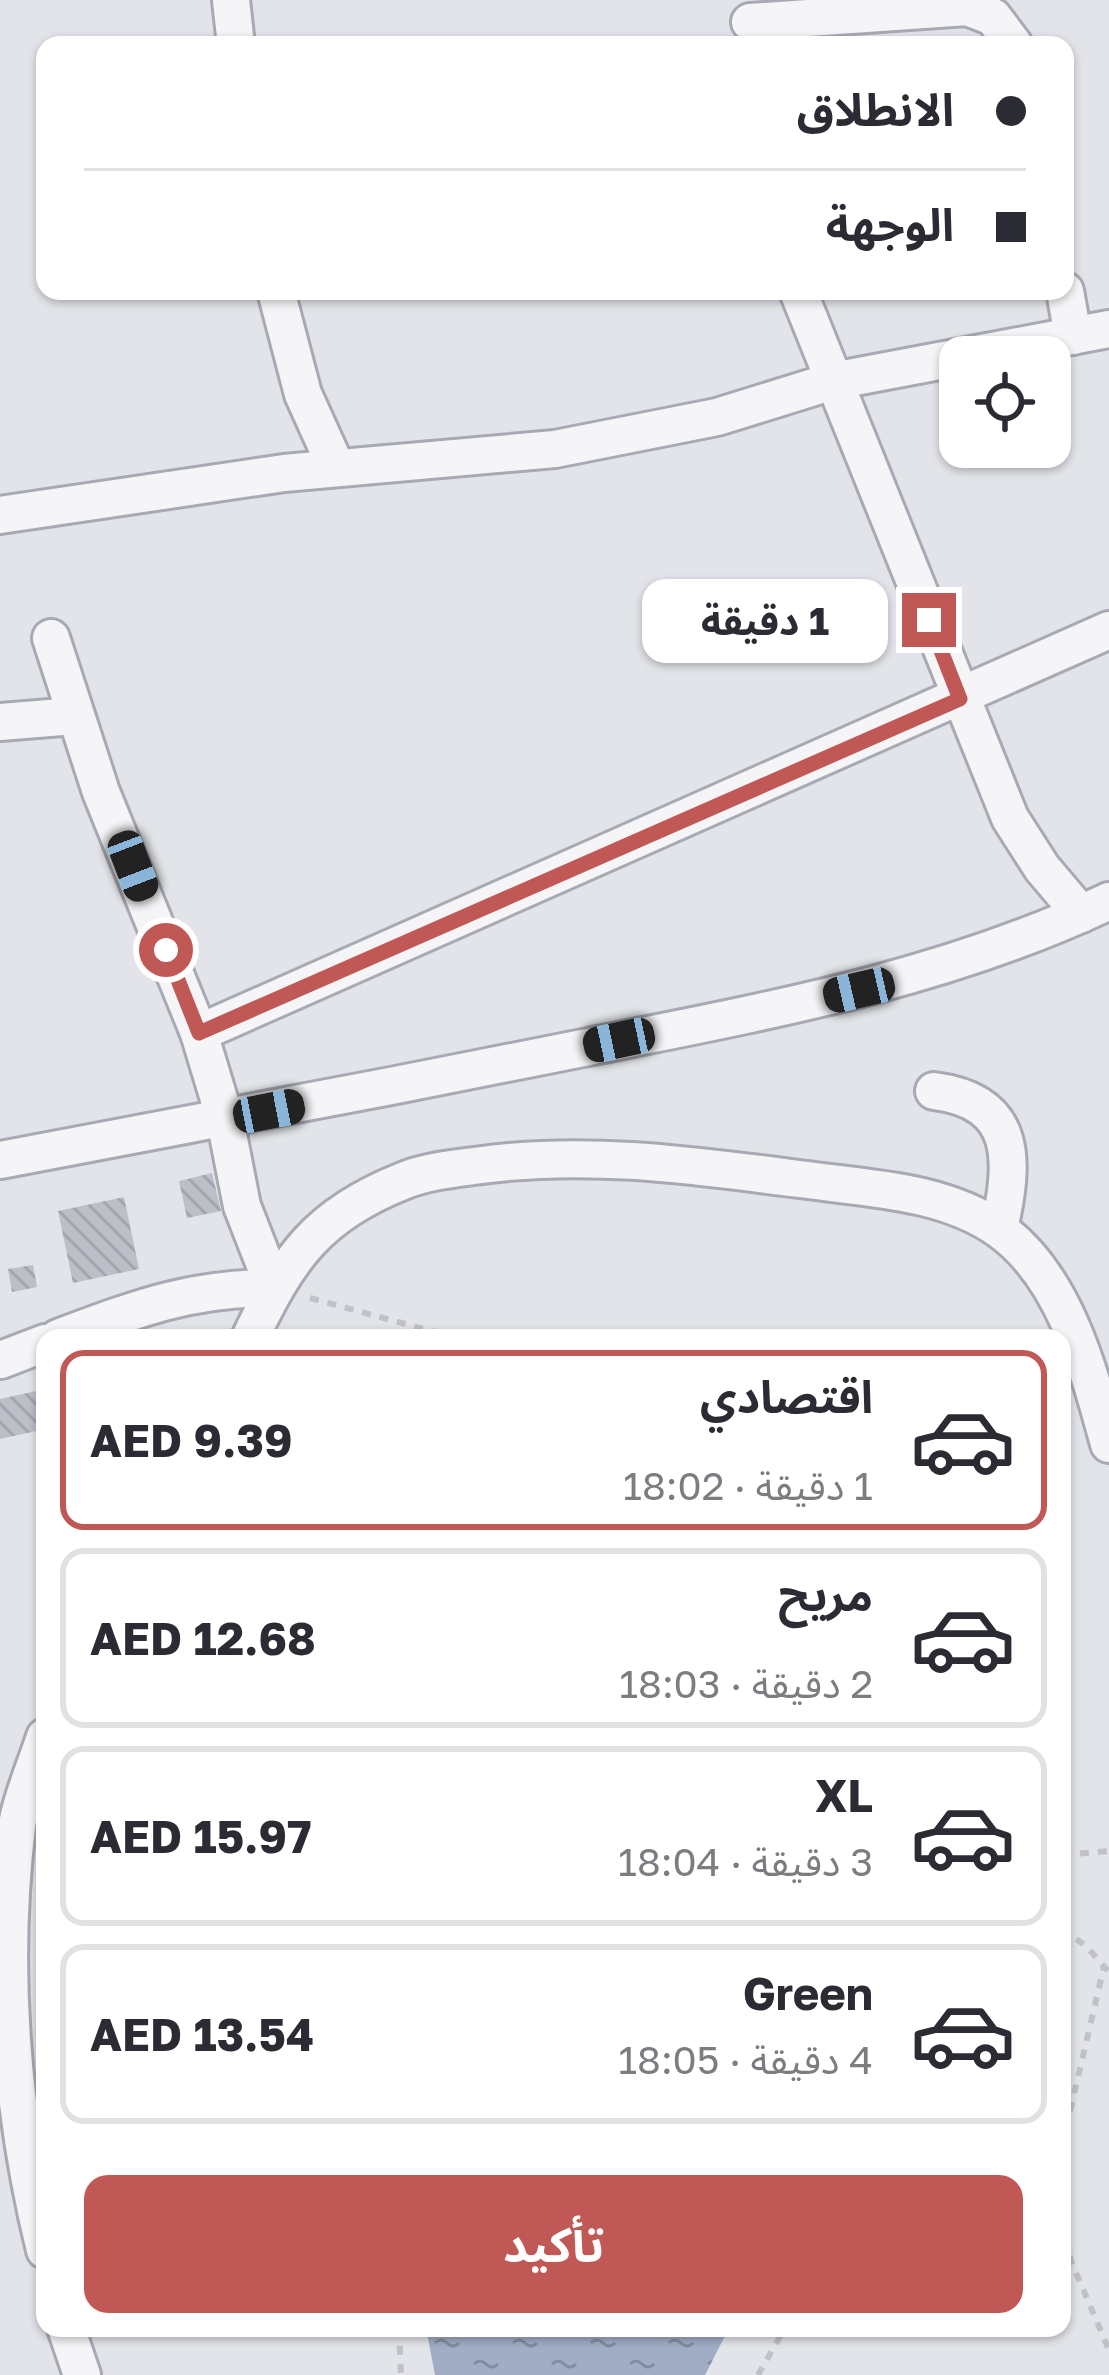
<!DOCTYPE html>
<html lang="ar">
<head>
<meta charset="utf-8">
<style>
  body { margin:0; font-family:"Golos Text","Noto Sans Arabic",sans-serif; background:#f2f2f3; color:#2b2b33; direction:rtl; height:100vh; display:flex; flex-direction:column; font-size:45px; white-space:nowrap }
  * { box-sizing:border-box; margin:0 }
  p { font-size:39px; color:#7c7c81 }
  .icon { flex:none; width:66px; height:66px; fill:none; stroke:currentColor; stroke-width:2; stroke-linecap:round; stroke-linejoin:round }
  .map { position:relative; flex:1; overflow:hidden; direction:ltr }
  .sheet { position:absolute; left:36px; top:1329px; width:1035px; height:1008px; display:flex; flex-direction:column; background:#fff; border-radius:24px; box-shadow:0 3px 9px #0004; direction:rtl }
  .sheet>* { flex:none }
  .guide { position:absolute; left:36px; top:36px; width:1038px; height:264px; border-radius:24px; box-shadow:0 3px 9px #0004; direction:rtl; display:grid; align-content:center; height:264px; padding:0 48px; background:#fff }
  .buttons { position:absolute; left:939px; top:336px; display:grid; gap:24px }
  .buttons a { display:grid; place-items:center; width:132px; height:132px; border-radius:24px; background:#fff; box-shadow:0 3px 9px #0004; font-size:60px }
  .end { position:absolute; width:54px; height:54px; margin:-27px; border:15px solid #c05855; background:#fff; box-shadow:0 0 0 6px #fff }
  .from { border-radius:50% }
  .bubble { position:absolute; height:84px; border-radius:24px; background:#fff; box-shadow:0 3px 9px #0004; font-size:39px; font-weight:700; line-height:84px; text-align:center; direction:rtl }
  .car { position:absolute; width:36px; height:72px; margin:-36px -18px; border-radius:15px; box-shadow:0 0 9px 3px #0007; background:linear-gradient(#222 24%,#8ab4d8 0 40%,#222 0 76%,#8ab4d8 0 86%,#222 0) }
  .guide b { display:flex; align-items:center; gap:42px; height:114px; font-size:45px }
  .guide b+b { border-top:3px solid #e1e1e2 }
  .guide i { width:30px; height:30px; background:#2b2b33 }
  ul { padding:21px 0 0; list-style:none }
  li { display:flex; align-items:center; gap:36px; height:180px; margin:0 24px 18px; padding:0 24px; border:6px solid #e1e1e2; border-radius:24px }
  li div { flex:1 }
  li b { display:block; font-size:45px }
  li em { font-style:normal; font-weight:700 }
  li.current { border-color:#c05855 }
  li>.icon { width:108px; height:108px; stroke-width:1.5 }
  .button { display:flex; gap:24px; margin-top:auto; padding:24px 48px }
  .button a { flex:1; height:138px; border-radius:24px; background:#c05855; color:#fff; font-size:48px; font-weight:700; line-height:138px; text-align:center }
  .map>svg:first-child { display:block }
  .water { fill:url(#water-ripples) }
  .building { fill:url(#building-back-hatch) }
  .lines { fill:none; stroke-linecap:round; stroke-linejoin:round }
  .minor-casing { stroke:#a8aab3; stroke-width:42 }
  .path { stroke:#c1c2c8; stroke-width:6; stroke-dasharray:9 9; stroke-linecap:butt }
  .minor { stroke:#f5f5f8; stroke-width:36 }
  .route { stroke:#c05855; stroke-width:15 }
</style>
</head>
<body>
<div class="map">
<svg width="1109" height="2375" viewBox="0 0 1109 2375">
  <defs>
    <pattern id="water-ripples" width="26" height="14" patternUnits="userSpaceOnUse" patternTransform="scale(3)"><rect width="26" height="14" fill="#a1acc5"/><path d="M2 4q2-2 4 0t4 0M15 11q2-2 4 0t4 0" fill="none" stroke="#838ca1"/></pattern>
    <pattern id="building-back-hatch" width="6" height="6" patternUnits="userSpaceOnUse" patternTransform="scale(3)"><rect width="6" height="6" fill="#bdbfc8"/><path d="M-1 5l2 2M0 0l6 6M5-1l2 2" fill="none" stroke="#a3a4ad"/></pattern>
  </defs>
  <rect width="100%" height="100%" fill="#e2e4e9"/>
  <!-- water -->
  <polygon class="water" points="426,2328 729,2328 705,2375 435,2375"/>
  <!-- building -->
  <g class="building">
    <polygon points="212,1173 221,1211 187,1218 179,1181"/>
    <polygon points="124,1197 139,1269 73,1283 58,1211"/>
    <polygon points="33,1265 37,1287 12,1292 8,1269"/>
    <polygon points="45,1389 45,1429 0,1439 0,1399"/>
  </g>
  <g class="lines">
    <!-- minor casing -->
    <g class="minor-casing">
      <g id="minor">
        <polyline points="231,0 236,45"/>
        <polyline points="750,22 967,7 993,17 1014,45"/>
        <polyline points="276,291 303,394 336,467"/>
        <polyline points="798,291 1010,818 1042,868 1081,914"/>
        <polyline points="1065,291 1073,336"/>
        <polyline points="0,515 284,473 555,449 717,417 833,381 1109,329"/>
        <path d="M51,638L101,792L199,1033L225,1119L242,1206L274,1288C189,1288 136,1309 58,1338"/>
        <polyline points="0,722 74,716"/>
        <polyline points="199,1033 1109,630"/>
        <path d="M934,1091C1019,1102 1014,1162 999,1229"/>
        <path d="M0,1160C195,1124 389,1087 583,1048C762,1012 943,980 1109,901"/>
        <path d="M250,1338C288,1258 317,1215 403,1181C424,1172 451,1169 474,1166C584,1150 691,1165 799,1179C865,1188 944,1190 1000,1230C1065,1277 1089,1371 1109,1444"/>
        <polyline points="1,1360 45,1343"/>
        <path d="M45,1737C36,1765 22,1796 17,1825C0,1966 11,2112 45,2250"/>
        <polyline points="66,2328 82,2375"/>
      </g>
    </g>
    <!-- path -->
    <g class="path">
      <polyline points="310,1298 457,1338"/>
      <polyline points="400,1338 401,1321"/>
      <polyline points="1062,1855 1109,1851"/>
      <polyline points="1062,1928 1087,1947 1109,1972"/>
      <polyline points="1062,2146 1104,1966"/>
      <polyline points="1062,2221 1071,2261 1109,2350"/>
      <polyline points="399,2328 401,2375"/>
      <polyline points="758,2375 785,2328"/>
    </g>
    <!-- minor -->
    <use href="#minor" class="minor"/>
  </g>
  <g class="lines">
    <!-- route -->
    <polyline class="route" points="166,950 199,1033 960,699 929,620"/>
  </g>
</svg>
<div class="buttons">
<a><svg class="icon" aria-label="locate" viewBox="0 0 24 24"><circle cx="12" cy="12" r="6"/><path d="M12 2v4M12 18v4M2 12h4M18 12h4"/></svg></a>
</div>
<i class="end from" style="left:166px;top:950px"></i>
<i class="end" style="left:929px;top:620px"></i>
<div class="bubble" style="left:642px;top:579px;width:246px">1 دقيقة</div>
<i class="car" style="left:133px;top:866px;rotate:159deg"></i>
<i class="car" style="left:859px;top:990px;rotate:257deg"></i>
<i class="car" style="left:619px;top:1040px;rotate:258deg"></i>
<i class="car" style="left:269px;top:1111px;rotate:79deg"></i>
<div class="guide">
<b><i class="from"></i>الانطلاق</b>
<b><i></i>الوجهة</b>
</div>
<section class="sheet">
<ul>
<li class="current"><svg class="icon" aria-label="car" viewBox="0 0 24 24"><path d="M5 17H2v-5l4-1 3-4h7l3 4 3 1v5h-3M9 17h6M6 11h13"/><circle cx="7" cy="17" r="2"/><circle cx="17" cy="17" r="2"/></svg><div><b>اقتصادي</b><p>1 دقيقة · 18:02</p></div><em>AED 9.39</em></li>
<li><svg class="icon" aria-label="car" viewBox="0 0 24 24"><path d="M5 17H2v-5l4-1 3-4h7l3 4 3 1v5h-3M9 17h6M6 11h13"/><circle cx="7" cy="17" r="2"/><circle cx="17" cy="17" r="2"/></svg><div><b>مريح</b><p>2 دقيقة · 18:03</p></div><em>AED 12.68</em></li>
<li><svg class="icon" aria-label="car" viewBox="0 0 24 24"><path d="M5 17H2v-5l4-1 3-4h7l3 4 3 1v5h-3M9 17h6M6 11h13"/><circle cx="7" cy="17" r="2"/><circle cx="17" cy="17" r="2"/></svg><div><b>XL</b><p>3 دقيقة · 18:04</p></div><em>AED 15.97</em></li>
<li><svg class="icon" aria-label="car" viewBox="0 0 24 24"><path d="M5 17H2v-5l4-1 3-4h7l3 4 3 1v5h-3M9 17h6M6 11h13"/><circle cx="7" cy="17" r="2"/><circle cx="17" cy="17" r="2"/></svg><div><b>Green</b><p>4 دقيقة · 18:05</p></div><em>AED 13.54</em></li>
</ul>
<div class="button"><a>تأكيد</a></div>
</section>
</div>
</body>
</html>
